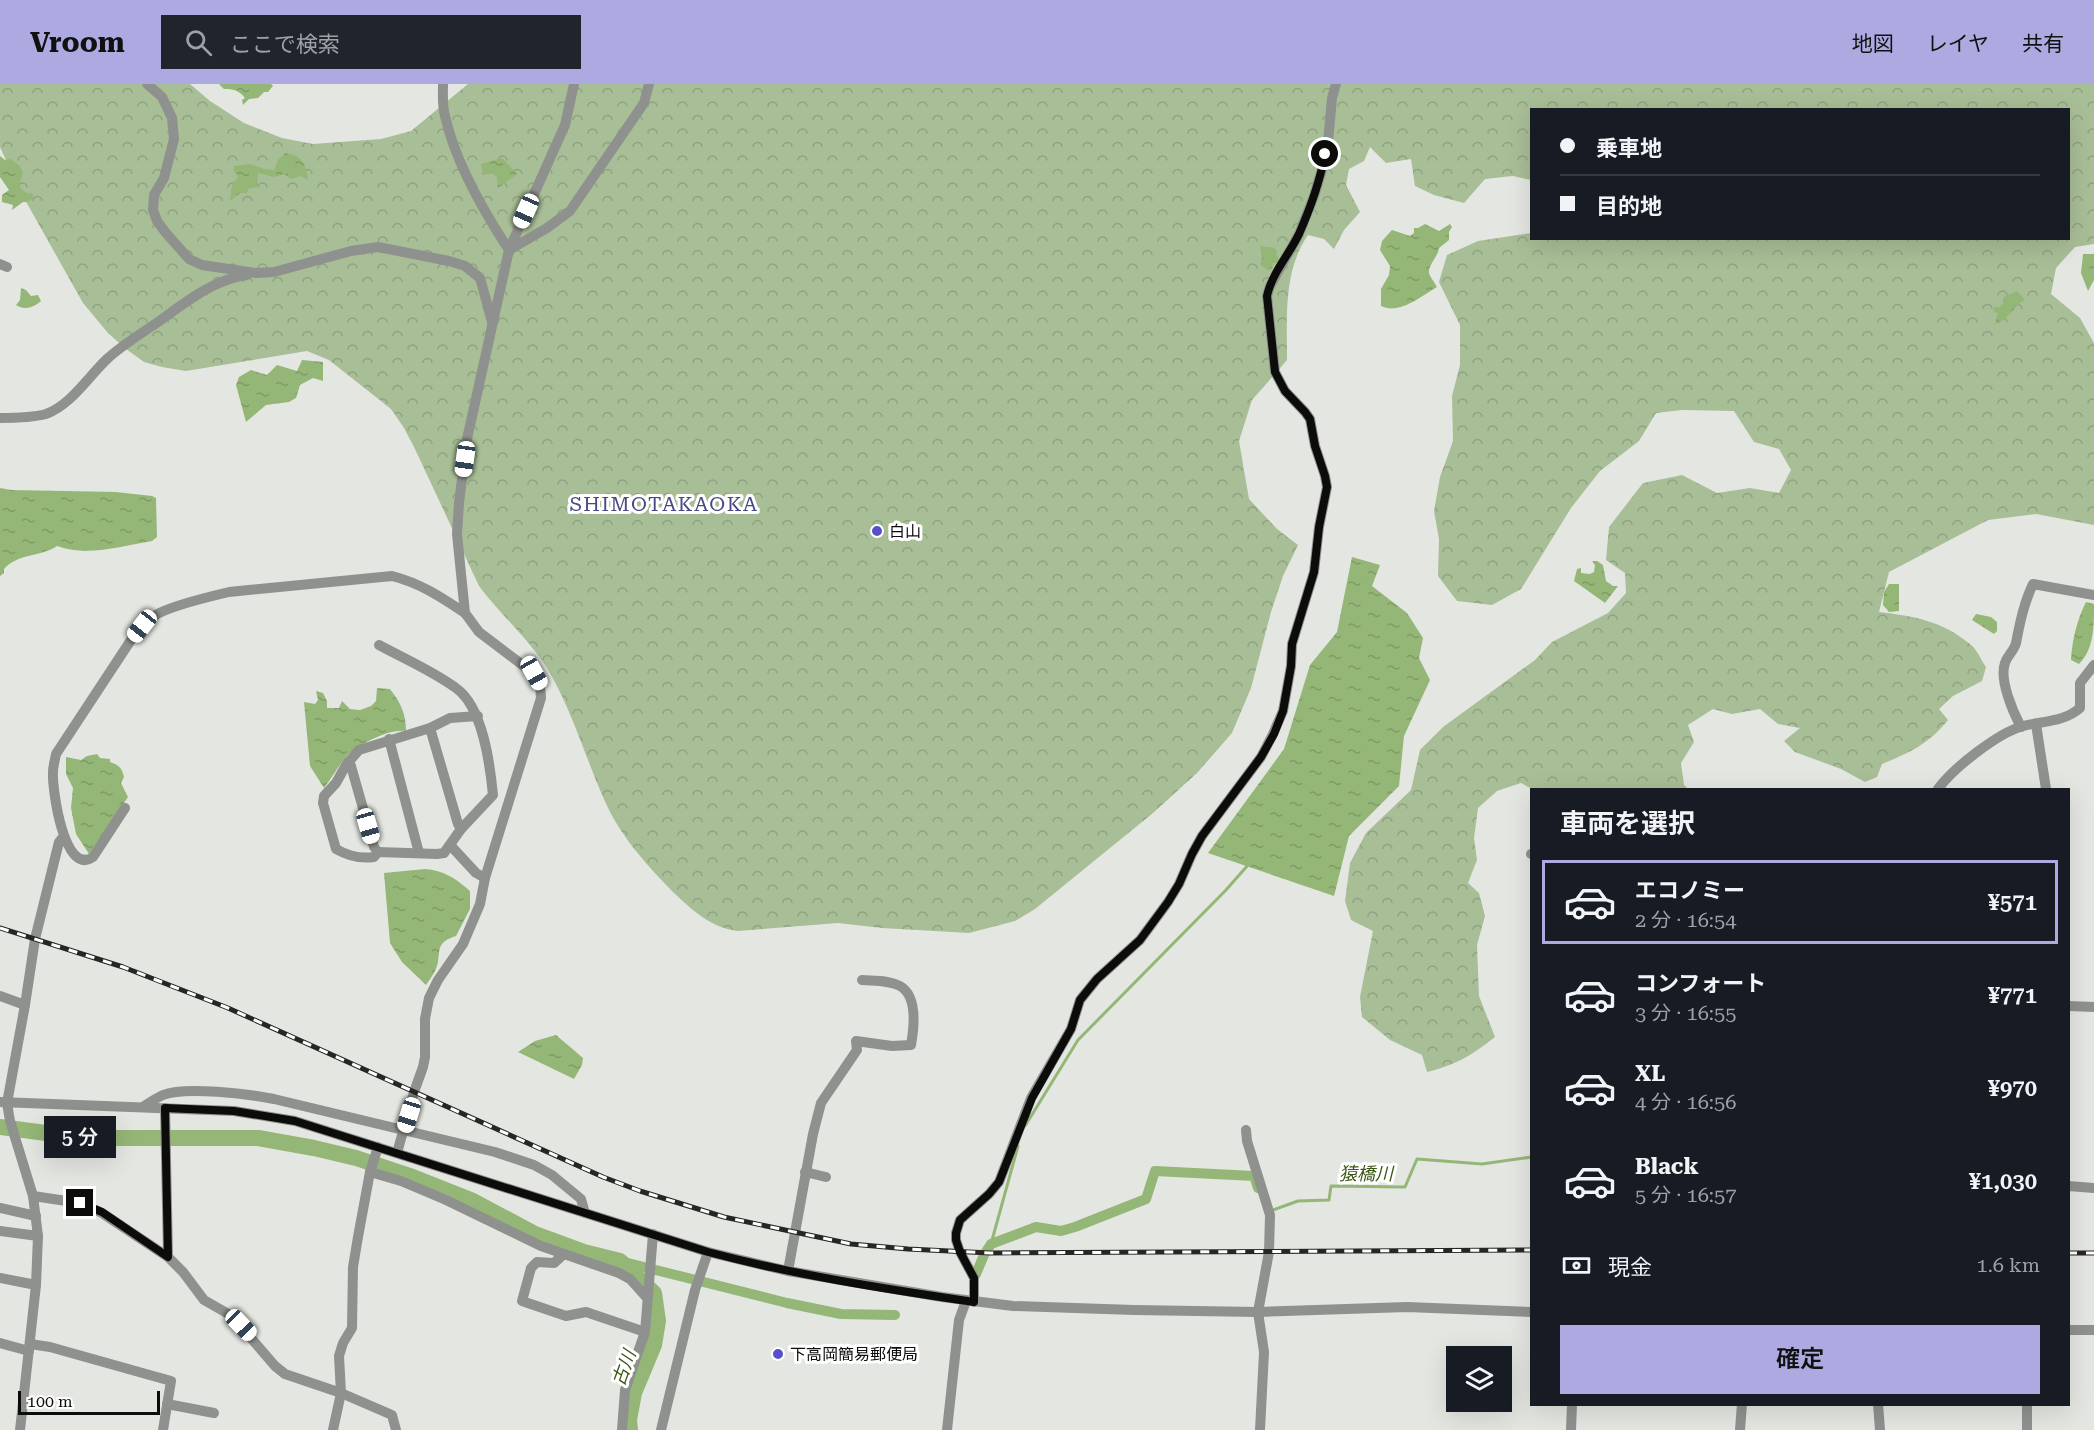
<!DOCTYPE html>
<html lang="ja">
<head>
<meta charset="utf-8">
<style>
  body { margin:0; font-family:"Roboto Serif","Noto Sans JP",serif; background:#20242c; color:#f1f3f6; height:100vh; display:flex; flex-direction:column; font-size:22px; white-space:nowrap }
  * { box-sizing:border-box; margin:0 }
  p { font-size:20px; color:#9ea1a6 }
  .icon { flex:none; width:33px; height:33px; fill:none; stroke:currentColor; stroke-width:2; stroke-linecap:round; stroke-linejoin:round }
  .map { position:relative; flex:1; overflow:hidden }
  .panel { position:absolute; left:1530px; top:704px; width:540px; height:618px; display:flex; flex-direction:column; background:#171b24; border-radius:0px; box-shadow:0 6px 24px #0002 }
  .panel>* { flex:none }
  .guide { position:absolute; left:1530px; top:24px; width:540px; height:132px; border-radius:0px; box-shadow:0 6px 24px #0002; display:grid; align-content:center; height:132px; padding:0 30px; background:#171b24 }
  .controls { position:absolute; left:1446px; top:1262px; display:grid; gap:12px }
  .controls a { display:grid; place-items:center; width:66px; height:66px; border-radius:0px; background:#171b24; box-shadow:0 6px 24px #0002; font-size:30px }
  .scale { position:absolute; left:18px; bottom:15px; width:142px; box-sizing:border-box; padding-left:6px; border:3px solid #0c0d0b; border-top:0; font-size:16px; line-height:21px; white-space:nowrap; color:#0c0d0b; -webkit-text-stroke:4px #fff; paint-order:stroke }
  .end { position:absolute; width:27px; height:27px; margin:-14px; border:8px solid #0c0d0b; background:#fff; box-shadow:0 0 0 3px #fff }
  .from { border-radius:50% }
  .bubble { position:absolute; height:42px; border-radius:0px; background:#171b24; box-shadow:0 6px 24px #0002; font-size:20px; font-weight:600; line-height:42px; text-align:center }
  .car { position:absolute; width:18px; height:36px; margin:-18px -9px; border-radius:8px; box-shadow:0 0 4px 2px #0007; background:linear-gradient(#fff 24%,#345 0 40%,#fff 0 76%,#345 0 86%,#fff 0) }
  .guide b { display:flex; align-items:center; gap:21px; height:57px; font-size:22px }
  .guide b+b { border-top:2px solid #363941 }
  .guide i { width:15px; height:15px; background:#f1f3f6 }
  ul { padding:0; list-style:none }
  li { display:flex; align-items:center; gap:18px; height:84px; margin:0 12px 9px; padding:0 18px; border:3px solid transparent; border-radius:0px }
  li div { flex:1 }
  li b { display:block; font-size:22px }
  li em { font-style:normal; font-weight:600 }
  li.selected { border-color:#acaae1 }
  li>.icon { width:54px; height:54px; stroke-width:1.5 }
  h2 { padding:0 30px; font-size:27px; line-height:72px }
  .pay { display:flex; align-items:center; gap:15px; height:66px; padding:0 30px; font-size:22px }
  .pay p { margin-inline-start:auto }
  .action { display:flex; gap:12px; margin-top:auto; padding:12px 30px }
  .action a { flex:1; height:69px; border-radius:0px; background:#acaae1; color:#111; font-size:24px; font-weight:600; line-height:69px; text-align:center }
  header { display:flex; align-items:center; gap:36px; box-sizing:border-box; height:84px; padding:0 30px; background:#acaae1; color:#111 }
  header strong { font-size:28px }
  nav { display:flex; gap:33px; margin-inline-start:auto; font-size:21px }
  .search { width:420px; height:54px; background:#20242c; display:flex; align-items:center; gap:15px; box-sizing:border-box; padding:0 21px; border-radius:0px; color:#9ea1a6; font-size:22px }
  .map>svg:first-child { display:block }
  .forest { fill:url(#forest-crowns) }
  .water { fill:url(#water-ripples) }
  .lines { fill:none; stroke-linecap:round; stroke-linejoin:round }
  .stream { stroke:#94b676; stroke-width:3 }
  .canal { stroke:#94b676; stroke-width:10 }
  .river { stroke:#94b676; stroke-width:16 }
  .minor { stroke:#8f918e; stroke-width:10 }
  .rail-casing { stroke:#262725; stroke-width:5 }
  .rail { stroke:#fff; stroke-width:3; stroke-dasharray:9; stroke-linecap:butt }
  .route { stroke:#0c0d0b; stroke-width:8 }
  .poi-dot { fill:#5850c8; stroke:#fff; stroke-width:2 }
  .labels { text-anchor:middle; stroke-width:6; stroke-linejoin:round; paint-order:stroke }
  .poi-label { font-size:16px; fill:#0c0d0b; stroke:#fff; text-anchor:start }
  .water-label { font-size:18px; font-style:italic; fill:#395714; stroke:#fff }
  .quarter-label { font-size:20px; letter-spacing:1.5px; fill:#474885; stroke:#fff }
</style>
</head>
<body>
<header>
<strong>Vroom</strong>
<div class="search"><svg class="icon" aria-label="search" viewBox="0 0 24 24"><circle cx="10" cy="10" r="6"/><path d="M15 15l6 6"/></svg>ここで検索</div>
<nav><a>地図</a><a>レイヤ</a><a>共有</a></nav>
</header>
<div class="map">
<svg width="2094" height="1346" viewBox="0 0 2094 1346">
  <defs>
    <pattern id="forest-crowns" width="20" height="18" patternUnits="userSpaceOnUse" patternTransform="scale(1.5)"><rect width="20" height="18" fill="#a8be96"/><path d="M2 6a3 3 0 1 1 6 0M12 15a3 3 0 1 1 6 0" fill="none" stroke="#8fa280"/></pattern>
    <pattern id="water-ripples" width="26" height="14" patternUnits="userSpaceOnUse" patternTransform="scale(1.5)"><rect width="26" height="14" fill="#94b676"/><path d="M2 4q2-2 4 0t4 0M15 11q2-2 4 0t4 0" fill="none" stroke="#7e9b65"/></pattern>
  </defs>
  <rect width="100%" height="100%" fill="#e4e7e1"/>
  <!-- forest -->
  <path class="forest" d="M0,0H190L210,17L244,39L282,54L313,60L381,55L411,47L468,0H2094V160L2075,163L2056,184L2051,210L2080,234L2094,259V441L2036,430L1988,436L1889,488L1879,528C1914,532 1942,537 1970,560C1977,565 1981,576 1986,583L1982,597L1953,612L1939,625L1948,636C1929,660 1909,669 1882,680L1877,693L1865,698L1841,685L1795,668L1784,657L1800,644L1778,640L1760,625L1732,630L1713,625L1688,641L1694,658L1681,679L1684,701L1688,705H1532L1521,699L1497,707L1478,724L1474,754L1477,776L1468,799L1479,809L1485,832L1477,861L1479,912L1495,953C1472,971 1456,981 1427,988L1422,971L1390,956L1362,933L1360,913L1373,847L1351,836L1345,817L1350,779L1366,749L1411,706L1420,666L1443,643L1535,576L1552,558L1608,529L1626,509L1625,489L1606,476L1609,443L1643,399L1682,391L1717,409L1750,404L1779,409L1791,386L1779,365L1754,358L1734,327L1682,326L1656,329L1639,357L1600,387L1571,424L1521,505L1492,521L1457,517L1438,492L1439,455L1434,427L1440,393L1453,357L1452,312L1460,281V241L1439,198L1447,171L1478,157L1531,149L1532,154H2068V26H1532L1531,96L1513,92L1485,95L1464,119L1434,111L1415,102L1411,75L1386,79L1370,63L1364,77L1349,85L1346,101L1360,128L1344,146L1334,165L1324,155L1308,151C1283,187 1287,234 1287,276L1252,316L1239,357L1249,415L1277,445L1298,461L1283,492L1271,528L1251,604L1232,649L1197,689L1153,729L1035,825L1015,837L969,849L882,844L838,839L738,847C711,844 692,826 673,808C645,779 619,751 603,713C585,672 573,630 551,591C532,557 502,533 479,502L415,365L404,344L391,325L329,276L307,267L186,287L162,283L144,278L126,265L108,249L83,219L20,107L0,63Z"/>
  <!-- water -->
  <g class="water">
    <path d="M219,0H271L273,2L268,8H264L258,14L249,15L243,21L242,16L245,14C239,6 233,5 224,5Z"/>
    <path d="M286,69C304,73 305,79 308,96L301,92L291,95L284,90L275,93L258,89L257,103L249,104L247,109H240L230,117L232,101L238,93L234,87V82L250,80L264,85L274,86L279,74Z"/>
    <polygon points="0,72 5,76 10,75 20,82 23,89 19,101 22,106 29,110 32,109 34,114 27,118 23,118 12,126 13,121 2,118 2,111 9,106 0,93"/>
    <polygon points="502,74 517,90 498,104 497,93 492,89 483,91 481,80"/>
    <path d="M1425,140L1439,147L1450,140L1452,143L1449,148V156L1439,164C1438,173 1428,181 1429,189C1430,193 1435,199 1437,203C1421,212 1400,231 1381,222V205L1389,191L1390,182L1380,166L1382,157L1392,146L1410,152L1414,149V144H1418Z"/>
    <polygon points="1260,162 1274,164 1277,167 1276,171 1282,179 1273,179 1272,184 1268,187 1260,180 1262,175"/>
    <polygon points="2083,170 2094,170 2094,196 2088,207 2081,189"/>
    <path d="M21,204L26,206L31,212L38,211L41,217C34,223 25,227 16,221L20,216Z"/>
    <path d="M2017,207L2025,216C2013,222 2009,236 1995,240L1998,229L1994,228V223H2000L2003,219L2004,213Z"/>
    <polygon points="302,276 323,278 323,297 313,294 300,301 296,314 289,318 266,321 246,338 236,301 239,293 251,286 267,291 277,281 297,287"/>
    <path d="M0,404L11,406L116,408L152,412L156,414L157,453L152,457C121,462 88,473 57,462C41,473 18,469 4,485V489L0,492Z"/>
    <polygon points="1352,473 1380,481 1372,502 1407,529 1423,554 1419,574 1430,596 1404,652 1399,702 1349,752 1334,812 1208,769 1284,665 1310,581 1337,548"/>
    <polygon points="1592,477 1597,477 1603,481 1606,497 1613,502 1618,502 1605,519 1574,497 1577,485 1581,484 1581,489 1590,490 1594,488 1595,481"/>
    <polygon points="1889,500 1899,500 1899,527 1889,528 1883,521 1884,508"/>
    <path d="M2086,518L2094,520C2094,542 2094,565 2079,580L2071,576C2072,556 2077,536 2086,518Z"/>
    <polygon points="1976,530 1991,533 1997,538 1997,547 1994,550 1972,536"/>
    <path d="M377,604L390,605C401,619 406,630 406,647C389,645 358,660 346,673C338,682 332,694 324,704L310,682L304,618L315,620L318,616L316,607L323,609L327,617V624H339L342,617L350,625L360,626L371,622L376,617Z"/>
    <path d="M97,670L100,674L110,675V678C119,681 122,684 124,693L121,699L128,713L89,770L76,750L71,724L73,704L66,690V673L81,676L87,672Z"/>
    <path d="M425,785C443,786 457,795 470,807V825L456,852C438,858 440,863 438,878C436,887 431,894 426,901L402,878L390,859L384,789Z"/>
    <polygon points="556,951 583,974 582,981 574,995 518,968 535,957"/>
  </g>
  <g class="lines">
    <!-- stream -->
    <g class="stream">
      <polyline points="1025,1042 1078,956 1226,806 1248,781"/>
      <polyline points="1270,1127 1298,1117 1329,1116 1331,1102 1405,1103 1417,1075 1482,1080 1532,1073"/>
      <polyline points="991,1160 1018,1062"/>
    </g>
    <!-- canal -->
    <g class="canal">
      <polyline points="620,1177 787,1219 841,1230 895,1231"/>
      <polyline points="976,1190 984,1171 991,1160 1036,1143 1061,1147 1075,1143 1146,1115 1155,1087 1254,1092 1258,1104"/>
    </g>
    <!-- river -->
    <polyline class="river" points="0,1043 84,1054 258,1054 314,1064 356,1074 410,1092 473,1117 535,1150 584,1168 620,1177 654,1209 658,1237 654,1261 634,1309 629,1336 630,1346"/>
    <!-- minor -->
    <g class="minor">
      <polyline points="147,0 162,13 172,34 174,55 164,94 154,111 153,126 157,137 166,149 189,175 202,181 256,189 274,188 351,167 378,163 449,177 465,182 480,194 492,238"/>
      <path d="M443,0C443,10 442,22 445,32C455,77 484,128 509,166"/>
      <polyline points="509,166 547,144 570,127 644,19 649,0"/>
      <polyline points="0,180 7,183"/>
      <path d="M0,334C15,334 31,334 46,330C71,321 88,293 107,275C121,262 139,251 155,240C184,220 211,196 247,191"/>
      <path d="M379,561C405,575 433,587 456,604C483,623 490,680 493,711L461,745L444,769L437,770L378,768L374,773C360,775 348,772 336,765L323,719L324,712L336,699L346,681L359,666L430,644L450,634L478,632"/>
      <polyline points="2036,640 2046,705"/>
      <path d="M2021,643C2013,628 1999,596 2005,579C2007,572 2014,567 2016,559C2020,538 2024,519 2033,500L2094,511"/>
      <polyline points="430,644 458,740 461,745"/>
      <polyline points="389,655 419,769"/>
      <polyline points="348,678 351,682 374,763 378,768"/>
      <path d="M1938,705C1953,684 1998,649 2023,642C2043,637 2064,638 2080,624V599L2094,581"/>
      <path d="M125,724L93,773C64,793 52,705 53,688C53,682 55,676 56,670L131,556C138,547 144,539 154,532C167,523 212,512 229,508L392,492C420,499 441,513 465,529"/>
      <polyline points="451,762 476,789 485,794"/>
      <polyline points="1531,770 1532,770"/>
      <polyline points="0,912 25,921"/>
      <polyline points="2068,922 2094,923"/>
      <polyline points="0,1018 234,1027 295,1037 708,1168 788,1187 942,1213 1013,1222 1134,1226 1258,1228 1407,1223 1532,1228"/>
      <path d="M143,1023C149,1019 156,1014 163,1011C185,1002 249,1010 274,1015L495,1068L534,1081L552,1091L581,1115L585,1129"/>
      <polyline points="165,1024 168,1173"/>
      <polyline points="1246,1046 1247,1057 1270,1131 1269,1168 1258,1228 1264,1268 1260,1346"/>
      <polyline points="397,1069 414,1008 423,983 425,973 425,935 429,914 438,896 463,860 480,820 485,794 541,614 540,601 533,589 479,548 465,529 457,450 459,419 467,355 509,166 565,41 574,0"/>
      <polyline points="370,1088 401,1097 446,1116 541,1162 619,1189 630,1195 647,1214"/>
      <polyline points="805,1088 826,1093"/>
      <polyline points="2068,1102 2094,1104"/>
      <polyline points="33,1112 80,1119 102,1129 168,1173 183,1188 204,1216 232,1232 275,1282 285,1290 341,1309 392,1331 396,1346"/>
      <polyline points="0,1124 36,1132"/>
      <polyline points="0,1147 38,1152"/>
      <polyline points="564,1170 554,1179 537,1178 531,1184 522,1217 566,1232 586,1228 645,1248"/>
      <path d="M788,1187L813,1050L821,1019L857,966L856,957L892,962L911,961C914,944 918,912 900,902C889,896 875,897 862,896"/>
      <polyline points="0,1194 36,1201"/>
      <polyline points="974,1218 974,1194 960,1168 956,1156 956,1149 960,1136 989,1110 999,1098 1031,1014 1071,945 1080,916 1097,895 1140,856 1168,818 1179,800 1192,770 1202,752 1261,673 1273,650 1283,627 1291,582 1292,560 1314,488 1319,443 1327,403 1325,392 1315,362 1310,335 1305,328 1285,307 1275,288 1267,212 1270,202 1299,150 1314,112 1323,82 1328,58 1332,14 1336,0"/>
      <polyline points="2068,1246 2094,1246"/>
      <polyline points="0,1259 29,1267"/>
      <polyline points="30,1260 50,1263 171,1297 163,1346"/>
      <polyline points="167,1320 214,1329"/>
      <polyline points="1878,1320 1880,1346"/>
      <polyline points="2027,1320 2027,1346"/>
      <polyline points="20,1346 36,1201 38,1152 33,1112 10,1037 7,1019 25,921 35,855 59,758 63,753"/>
      <polyline points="333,1346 341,1309 339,1272 343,1259 352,1244 353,1183 358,1153 370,1088 378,1063"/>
      <polyline points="622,1346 625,1306 645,1248 653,1150"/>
      <polyline points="661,1346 695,1206 708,1168"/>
      <polyline points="947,1346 959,1236 966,1217"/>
      <polyline points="1571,1346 1572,1320"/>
      <polyline points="1740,1346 1742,1320"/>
    </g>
    <!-- rail casing -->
    <g class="rail-casing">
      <g id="rail">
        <polyline points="0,844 123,883 228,924 603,1093 640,1107 724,1133 851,1160 908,1165 990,1169 1532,1166"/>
        <polyline points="2068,1169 2094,1169"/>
      </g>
    </g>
    <!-- rail -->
    <use href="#rail" class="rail"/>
  </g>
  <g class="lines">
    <!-- route -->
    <path class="route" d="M80,1119L102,1128L168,1173L165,1024L234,1027L295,1037L708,1168C795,1191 885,1205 974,1218V1194L960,1168L956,1156V1149L960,1136L989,1110L999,1098L1032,1014L1071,945L1080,916L1097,895L1140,856L1168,818L1179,800L1192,770L1202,752L1261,673L1274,650L1283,627L1291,582L1292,560L1314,488L1319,443L1327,403L1325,392L1315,362L1310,335L1305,328L1285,307L1275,288L1267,212C1272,189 1289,171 1299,150C1310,125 1320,97 1325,70"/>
  </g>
  <!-- markers -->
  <g class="poi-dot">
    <circle cx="877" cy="447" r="6"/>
    <circle cx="778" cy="1270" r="6"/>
  </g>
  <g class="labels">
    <!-- poi labels -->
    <g class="poi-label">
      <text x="889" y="453">白山</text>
      <text x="790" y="1276">下高岡簡易郵便局</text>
    </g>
    <!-- water labels -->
    <g class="water-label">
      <text x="1366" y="1096">猿橋川</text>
      <text transform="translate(624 1284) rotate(-70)" y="6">古川</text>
    </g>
    <!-- quarter labels -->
    <g class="quarter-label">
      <text x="664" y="427">SHIMOTAKAOKA</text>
    </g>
  </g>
</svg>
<div class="controls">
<a><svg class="icon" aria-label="layers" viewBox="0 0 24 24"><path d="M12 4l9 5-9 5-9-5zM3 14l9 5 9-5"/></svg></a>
</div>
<div class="scale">100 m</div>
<i class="end from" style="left:1325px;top:70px"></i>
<i class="end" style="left:80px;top:1119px"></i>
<div class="bubble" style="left:44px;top:1032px;width:72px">5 分</div>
<i class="car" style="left:526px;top:127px;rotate:204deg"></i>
<i class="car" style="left:465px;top:375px;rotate:188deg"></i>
<i class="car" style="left:142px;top:542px;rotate:218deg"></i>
<i class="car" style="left:534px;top:589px;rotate:151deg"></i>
<i class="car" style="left:368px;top:742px;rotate:164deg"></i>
<i class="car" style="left:409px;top:1031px;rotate:197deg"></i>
<i class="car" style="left:241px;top:1241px;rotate:136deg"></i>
<div class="guide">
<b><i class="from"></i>乗車地</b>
<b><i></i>目的地</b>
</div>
<section class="panel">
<h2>車両を選択</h2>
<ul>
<li class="selected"><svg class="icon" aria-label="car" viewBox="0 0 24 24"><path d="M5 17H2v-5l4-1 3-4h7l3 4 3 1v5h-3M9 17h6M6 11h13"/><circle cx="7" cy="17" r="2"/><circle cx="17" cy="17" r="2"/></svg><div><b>エコノミー</b><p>2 分 · 16:54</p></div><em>¥571</em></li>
<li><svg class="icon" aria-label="car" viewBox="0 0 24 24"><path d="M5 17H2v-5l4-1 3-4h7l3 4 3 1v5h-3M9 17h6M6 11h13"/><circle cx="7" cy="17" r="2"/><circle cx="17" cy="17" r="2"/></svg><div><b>コンフォート</b><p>3 分 · 16:55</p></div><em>¥771</em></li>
<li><svg class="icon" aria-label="car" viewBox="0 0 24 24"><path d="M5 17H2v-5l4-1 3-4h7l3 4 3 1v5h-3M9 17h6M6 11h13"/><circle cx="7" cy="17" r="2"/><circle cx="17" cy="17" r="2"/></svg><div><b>XL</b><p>4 分 · 16:56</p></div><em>¥970</em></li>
<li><svg class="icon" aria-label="car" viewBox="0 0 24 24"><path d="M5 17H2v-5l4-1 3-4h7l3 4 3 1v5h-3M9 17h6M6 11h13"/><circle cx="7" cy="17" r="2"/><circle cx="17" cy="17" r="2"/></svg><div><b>Black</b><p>5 分 · 16:57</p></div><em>¥1,030</em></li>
</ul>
<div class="pay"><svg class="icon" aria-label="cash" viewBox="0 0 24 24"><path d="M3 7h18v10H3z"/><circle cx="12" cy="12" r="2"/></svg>現金<p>1.6 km</p></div>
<div class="action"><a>確定</a></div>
</section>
</div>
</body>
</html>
